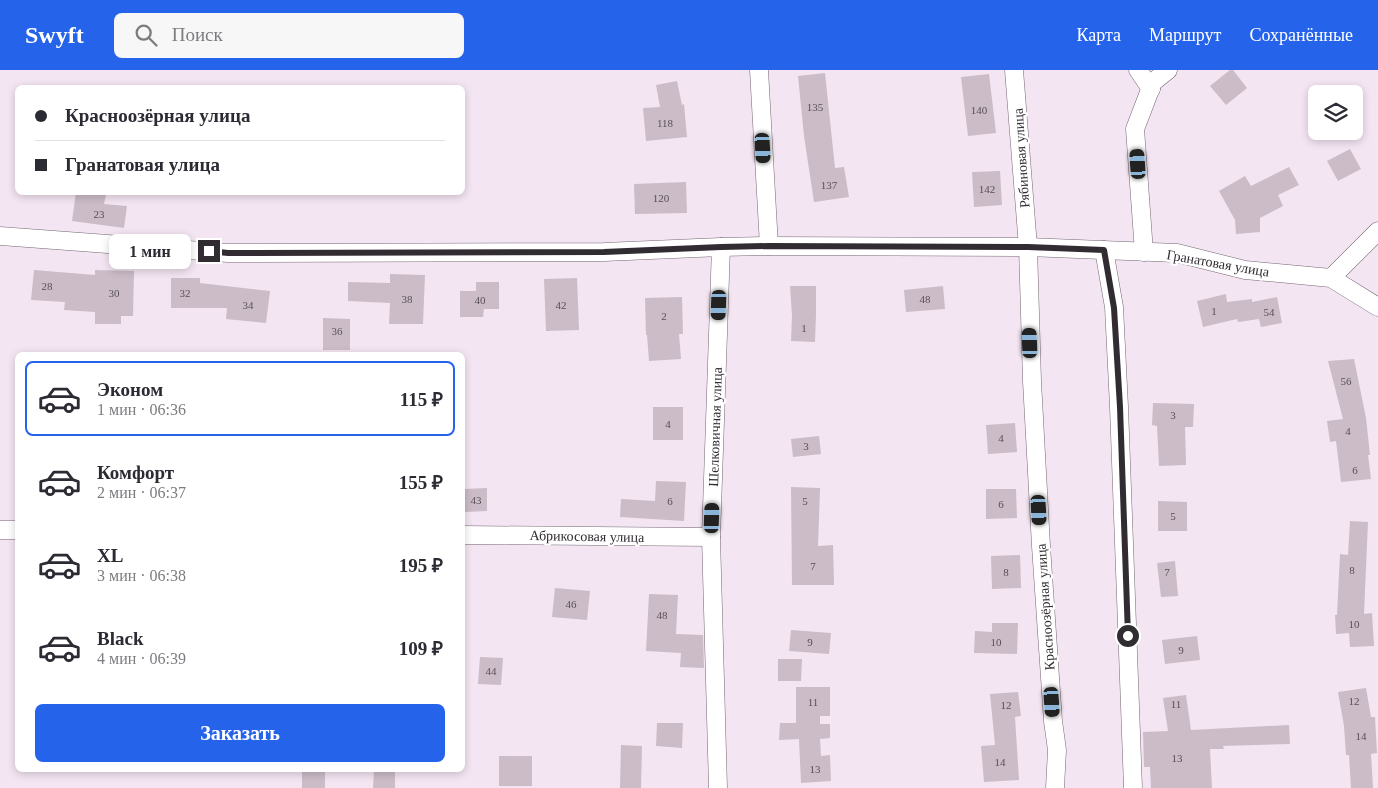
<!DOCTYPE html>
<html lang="ru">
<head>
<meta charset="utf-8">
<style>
  body { margin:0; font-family:Georgia,serif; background:#f7f7f7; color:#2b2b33; height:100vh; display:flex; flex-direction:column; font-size:19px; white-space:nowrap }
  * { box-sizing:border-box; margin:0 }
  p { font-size:16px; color:#7c7c81 }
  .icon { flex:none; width:28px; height:28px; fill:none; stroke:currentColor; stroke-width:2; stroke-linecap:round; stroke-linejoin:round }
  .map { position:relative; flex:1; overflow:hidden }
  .sheet { position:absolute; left:15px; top:282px; width:450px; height:420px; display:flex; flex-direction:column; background:#fff; border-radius:8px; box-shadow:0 2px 8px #0003 }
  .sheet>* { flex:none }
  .guide { position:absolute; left:15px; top:15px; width:450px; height:110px; border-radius:8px; box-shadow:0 2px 8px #0003; display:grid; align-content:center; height:110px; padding:0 20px; background:#fff }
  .tools { position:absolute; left:1308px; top:15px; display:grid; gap:10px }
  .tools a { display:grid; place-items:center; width:55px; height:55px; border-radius:8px; background:#fff; box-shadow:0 2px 8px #0003; font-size:25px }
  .end { position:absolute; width:22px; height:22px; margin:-11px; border:6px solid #312c31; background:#fff; box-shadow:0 0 0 2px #fff }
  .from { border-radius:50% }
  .bubble { position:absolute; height:35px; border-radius:8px; background:#fff; box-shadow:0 2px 8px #0003; font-size:16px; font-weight:800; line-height:35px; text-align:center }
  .car { position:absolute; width:15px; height:30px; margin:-15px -8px; border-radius:6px; box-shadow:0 0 4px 1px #0007; background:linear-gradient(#222 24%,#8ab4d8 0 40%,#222 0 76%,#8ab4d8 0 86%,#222 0) }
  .guide b { display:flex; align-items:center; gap:18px; height:48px; font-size:19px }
  .guide b+b { border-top:1px solid #e1e1e2 }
  .guide i { width:12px; height:12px; background:#2b2b33 }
  ul { padding:9px 0 0; list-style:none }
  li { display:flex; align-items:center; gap:15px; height:75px; margin:0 10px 8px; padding:0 10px; border:2px solid transparent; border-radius:8px }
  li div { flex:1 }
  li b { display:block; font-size:19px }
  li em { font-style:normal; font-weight:800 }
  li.active { border-color:#2563eb }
  li>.icon { width:45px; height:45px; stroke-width:1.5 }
  .primary-button { display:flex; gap:10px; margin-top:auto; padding:10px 20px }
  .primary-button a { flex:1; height:58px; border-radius:8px; background:#2563eb; color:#fff; font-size:20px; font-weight:800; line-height:58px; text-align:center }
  header { display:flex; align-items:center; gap:30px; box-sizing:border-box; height:70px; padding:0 25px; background:#2563eb; color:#fff }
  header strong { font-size:24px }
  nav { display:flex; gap:28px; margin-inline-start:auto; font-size:18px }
  .search { width:350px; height:45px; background:#f7f7f7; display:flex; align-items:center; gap:12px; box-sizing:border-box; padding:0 18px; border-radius:8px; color:#7c7c81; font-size:19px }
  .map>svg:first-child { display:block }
  .building { fill:#cbbcc8 }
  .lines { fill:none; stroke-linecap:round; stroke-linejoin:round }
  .street-casing { stroke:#746773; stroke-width:19 }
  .street { stroke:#fff; stroke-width:18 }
  .route { stroke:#312c31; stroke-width:6 }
  .labels { text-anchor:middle; stroke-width:4.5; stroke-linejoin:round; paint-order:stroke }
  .number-label { font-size:11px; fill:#585057 }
  .street-label { font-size:14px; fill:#312c31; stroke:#fff }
</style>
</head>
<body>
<header>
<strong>Swyft</strong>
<div class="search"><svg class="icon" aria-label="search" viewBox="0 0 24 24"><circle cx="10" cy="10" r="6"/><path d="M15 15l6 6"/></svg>Поиск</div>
<nav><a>Карта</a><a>Маршрут</a><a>Сохранённые</a></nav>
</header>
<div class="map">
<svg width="1378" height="718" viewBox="0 0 1378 718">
  <rect width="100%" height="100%" fill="#f3e5f2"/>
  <!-- building -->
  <g class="building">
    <polygon points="1230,0 1233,0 1247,18 1226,35 1210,16"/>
    <polygon points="825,3 835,98 844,97 849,127 814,132 804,66 798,6"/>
    <polygon points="989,4 996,63 968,66 961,7"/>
    <polygon points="677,11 682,35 684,34 687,67 646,71 643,38 660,37 656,15"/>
    <polygon points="1350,79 1361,99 1338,111 1327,91"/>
    <polygon points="1289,97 1299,115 1278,125 1283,136 1260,148 1260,162 1236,164 1235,150 1219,121 1245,106 1251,116"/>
    <polygon points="1000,101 1002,135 974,137 972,102"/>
    <polygon points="686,112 687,143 635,144 634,114"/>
    <polygon points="76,122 90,122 106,125 104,134 127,136 124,158 72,151"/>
    <polygon points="34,200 95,205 95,200 134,201 133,246 121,246 121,254 95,254 95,242 64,240 65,232 31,230"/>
    <polygon points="390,204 425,205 423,254 389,254 390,233 348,231 348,212 390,213"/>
    <polygon points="171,208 200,208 200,213 270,221 266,253 226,249 227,238 171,238"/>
    <polygon points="577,208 579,260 546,261 544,209"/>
    <polygon points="476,212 499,212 499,239 484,239 483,247 460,247 460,221 476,221"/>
    <polygon points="790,216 816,216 816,245 815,272 791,271 792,246"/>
    <polygon points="943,216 945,239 906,242 904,220"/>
    <polygon points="1226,224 1227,232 1252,229 1252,232 1277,227 1282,253 1261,257 1259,249 1238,252 1237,249 1203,257 1197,231"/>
    <polygon points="682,227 683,264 679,264 681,289 649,291 647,265 646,265 645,228"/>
    <polygon points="323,248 350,249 350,280 323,280"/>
    <polygon points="1354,289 1366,348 1370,385 1368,385 1371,409 1341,412 1336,371 1330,372 1327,351 1343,349 1328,291"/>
    <polygon points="1153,333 1194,334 1193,357 1185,357 1186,395 1159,396 1157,356 1152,355"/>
    <rect x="653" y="337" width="30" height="33"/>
    <polygon points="1015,353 1017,382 988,384 986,355"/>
    <polygon points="819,366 821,384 793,387 791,369"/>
    <polygon points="656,411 686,412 684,451 620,447 621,429 655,431"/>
    <polygon points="791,417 820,418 818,476 833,475 834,515 792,515"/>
    <polygon points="487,418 487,441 465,442 465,419"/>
    <polygon points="986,419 1016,419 1017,448 986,449"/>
    <polygon points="1158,431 1187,432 1187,461 1158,461"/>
    <polygon points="1350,451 1368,452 1364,544 1372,543 1374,576 1350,577 1349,563 1336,564 1335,545 1337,545 1340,484 1348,485"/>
    <polygon points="1020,485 1021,518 992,519 991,486"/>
    <polygon points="1175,491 1178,526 1161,527 1157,493"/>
    <polygon points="555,518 590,521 587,550 552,547"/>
    <polygon points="649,524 678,525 676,564 703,565 704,598 680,597 681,583 646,581"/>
    <polygon points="992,553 1018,553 1017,584 974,583 975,561 992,562"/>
    <polygon points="791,560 831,563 829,584 789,581"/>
    <polygon points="1197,566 1200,590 1165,594 1162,570"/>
    <polygon points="480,587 503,588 501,615 478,614"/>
    <polygon points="778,589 802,589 801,611 778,611"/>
    <polygon points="796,617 830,617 830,646 820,646 820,654 830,654 830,668 820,669 821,686 830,685 831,711 801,713 799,669 779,670 780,653 796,653"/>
    <polygon points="1366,618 1371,647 1375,647 1377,683 1371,684 1373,718 1351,718 1349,685 1346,685 1344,656 1338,622"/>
    <polygon points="1018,622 1021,646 1015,647 1019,710 984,712 981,676 995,675 990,624"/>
    <polygon points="1186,625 1191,660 1289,655 1290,674 1223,676 1224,679 1210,679 1212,718 1151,718 1150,697 1144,697 1143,662 1168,661 1163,628"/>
    <polygon points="657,653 683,653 682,678 656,676"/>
    <polygon points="621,675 642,676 641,718 620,718"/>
    <rect x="499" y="686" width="33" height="30"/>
    <rect x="302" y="700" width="23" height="18"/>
    <polygon points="374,700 395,700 395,718 373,718"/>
  </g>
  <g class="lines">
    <!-- street casing -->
    <g class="street-casing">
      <g id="street">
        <polyline points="759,0 769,176"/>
        <polyline points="1014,0 1028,177 1032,311 1041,476 1053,651 1057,680 1055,718"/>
        <polyline points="1138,0 1151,19"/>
        <polyline points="0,166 228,183 604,182 721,177 769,176 1028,177 1177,183 1245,200 1331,208 1378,237"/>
        <polyline points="1104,180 1114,237 1119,337 1133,718"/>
        <polyline points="1144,182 1135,59 1153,12 1168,0"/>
        <polyline points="1331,208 1378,161"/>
        <polyline points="0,460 18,460"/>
        <polyline points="462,465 711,467"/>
        <polyline points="718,718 711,467 721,177"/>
      </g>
    </g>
    <!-- street -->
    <use href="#street" class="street"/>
  </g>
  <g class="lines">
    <!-- route -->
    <polyline class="route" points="209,181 228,183 604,182 721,177 768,176 1028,177 1104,180 1114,238 1120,337 1128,566"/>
  </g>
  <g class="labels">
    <!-- number labels -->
    <g class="number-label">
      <text x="815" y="41">135</text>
      <text x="979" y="44">140</text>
      <text x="665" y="57">118</text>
      <text x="829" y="119">137</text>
      <text x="987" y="123">142</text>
      <text x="661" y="132">120</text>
      <text x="99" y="148">23</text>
      <text x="47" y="220">28</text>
      <text x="114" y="227">30</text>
      <text x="185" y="227">32</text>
      <text x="407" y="233">38</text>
      <text x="925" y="233">48</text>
      <text x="480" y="234">40</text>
      <text x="248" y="239">34</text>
      <text x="561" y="239">42</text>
      <text x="1214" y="245">1</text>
      <text x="1269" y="246">54</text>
      <text x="664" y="250">2</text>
      <text x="804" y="262">1</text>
      <text x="337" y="265">36</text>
      <text x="1346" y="315">56</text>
      <text x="1173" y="349">3</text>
      <text x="668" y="358">4</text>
      <text x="1348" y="365">4</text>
      <text x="1001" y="372">4</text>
      <text x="806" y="380">3</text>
      <text x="1355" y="404">6</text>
      <text x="476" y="434">43</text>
      <text x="670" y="435">6</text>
      <text x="805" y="435">5</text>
      <text x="1001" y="438">6</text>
      <text x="1173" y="450">5</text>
      <text x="813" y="500">7</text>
      <text x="1352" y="504">8</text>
      <text x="1006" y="506">8</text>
      <text x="1167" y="506">7</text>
      <text x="571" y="538">46</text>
      <text x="662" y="549">48</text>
      <text x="1354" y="558">10</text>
      <text x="810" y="576">9</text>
      <text x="996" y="576">10</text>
      <text x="1181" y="584">9</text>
      <text x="491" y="605">44</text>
      <text x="1354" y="635">12</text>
      <text x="813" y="636">11</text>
      <text x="1176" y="638">11</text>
      <text x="1006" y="639">12</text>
      <text x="1361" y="670">14</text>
      <text x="1177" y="692">13</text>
      <text x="1000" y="696">14</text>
      <text x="815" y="703">13</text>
    </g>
    <!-- street labels -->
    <g class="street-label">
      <text transform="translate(1021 88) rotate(-94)" y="5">Рябиновая улица</text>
      <text transform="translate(1218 193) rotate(10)" y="5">Гранатовая улица</text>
      <text transform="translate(715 357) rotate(-88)" y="5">Шелковичная улица</text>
      <text transform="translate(587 466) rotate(1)" y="5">Абрикосовая улица</text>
      <text transform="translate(1045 537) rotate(-94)" y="5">Красноозёрная улица</text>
    </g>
  </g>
</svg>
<div class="tools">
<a><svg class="icon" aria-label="layers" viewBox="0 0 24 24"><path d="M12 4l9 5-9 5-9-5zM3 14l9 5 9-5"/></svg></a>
</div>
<i class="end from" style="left:1128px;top:566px"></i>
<i class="end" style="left:209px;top:181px"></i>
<div class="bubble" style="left:109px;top:164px;width:82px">1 мин</div>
<i class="car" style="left:763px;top:78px;rotate:177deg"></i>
<i class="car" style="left:1138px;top:94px;rotate:356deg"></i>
<i class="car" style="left:719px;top:235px;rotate:182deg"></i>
<i class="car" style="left:1030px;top:273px;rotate:358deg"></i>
<i class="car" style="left:1039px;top:440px;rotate:177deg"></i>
<i class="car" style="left:712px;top:448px;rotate:2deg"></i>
<i class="car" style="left:1052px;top:632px;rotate:176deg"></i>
<div class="guide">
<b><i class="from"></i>Красноозёрная улица</b>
<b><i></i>Гранатовая улица</b>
</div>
<section class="sheet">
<ul>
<li class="active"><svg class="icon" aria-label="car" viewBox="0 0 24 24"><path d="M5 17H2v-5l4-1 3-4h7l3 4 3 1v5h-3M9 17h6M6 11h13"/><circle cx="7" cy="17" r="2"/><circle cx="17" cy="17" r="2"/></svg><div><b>Эконом</b><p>1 мин · 06:36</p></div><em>115 ₽</em></li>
<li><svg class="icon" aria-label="car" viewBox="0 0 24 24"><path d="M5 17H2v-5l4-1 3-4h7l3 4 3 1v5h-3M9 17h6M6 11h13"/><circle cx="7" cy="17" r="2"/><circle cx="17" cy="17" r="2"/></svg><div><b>Комфорт</b><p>2 мин · 06:37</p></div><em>155 ₽</em></li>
<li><svg class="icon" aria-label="car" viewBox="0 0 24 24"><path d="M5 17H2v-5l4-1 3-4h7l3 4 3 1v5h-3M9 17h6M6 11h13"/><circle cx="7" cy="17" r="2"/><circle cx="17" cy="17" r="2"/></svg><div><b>XL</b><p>3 мин · 06:38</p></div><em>195 ₽</em></li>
<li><svg class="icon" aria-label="car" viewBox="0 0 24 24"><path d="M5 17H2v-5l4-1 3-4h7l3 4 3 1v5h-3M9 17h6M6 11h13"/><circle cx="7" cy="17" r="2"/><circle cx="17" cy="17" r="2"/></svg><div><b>Black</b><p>4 мин · 06:39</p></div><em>109 ₽</em></li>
</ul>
<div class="primary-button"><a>Заказать</a></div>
</section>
</div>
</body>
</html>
